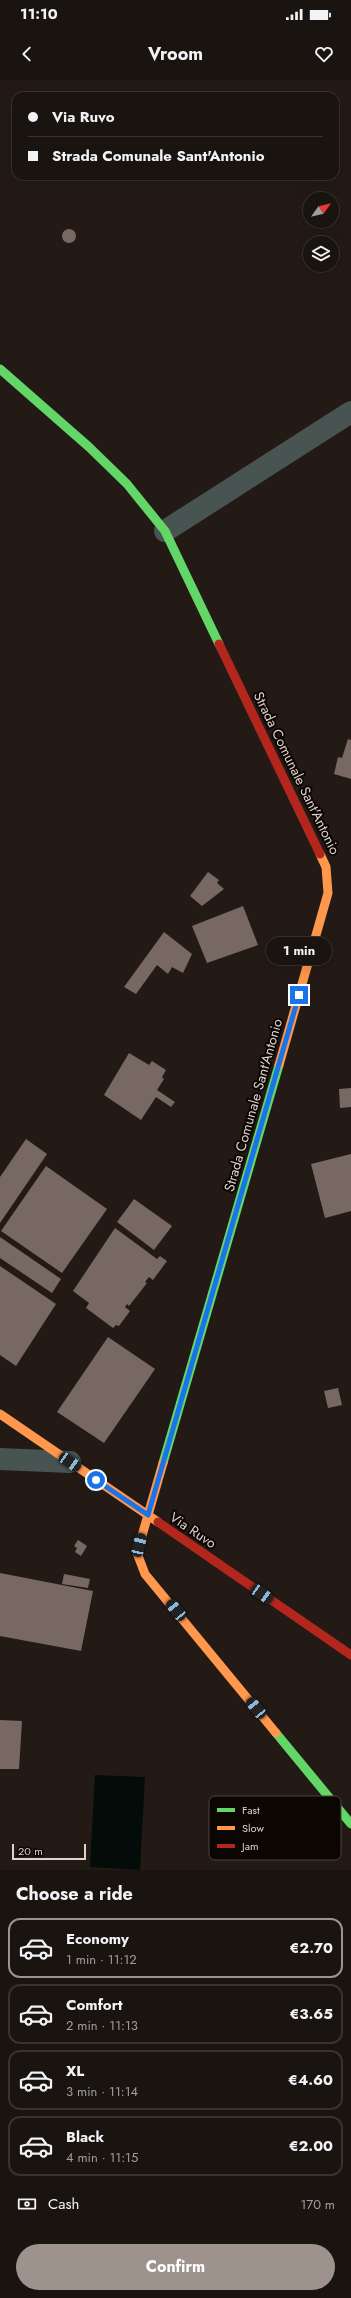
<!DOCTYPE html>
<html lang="en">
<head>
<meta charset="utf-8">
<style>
  body { margin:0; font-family:Jost,sans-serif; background:#231d19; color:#f1f3f6; height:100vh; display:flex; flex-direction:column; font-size:15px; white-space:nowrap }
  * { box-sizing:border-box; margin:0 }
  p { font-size:13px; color:#9f9e9f }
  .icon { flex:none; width:22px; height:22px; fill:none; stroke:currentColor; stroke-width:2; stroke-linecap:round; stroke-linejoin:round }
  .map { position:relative; height:1790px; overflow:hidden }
  .side { display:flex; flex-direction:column; background:#1a1410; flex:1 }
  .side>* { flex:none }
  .hud { position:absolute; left:12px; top:12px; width:327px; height:88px; border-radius:12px; box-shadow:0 4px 16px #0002,0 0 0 1px #383330; display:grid; align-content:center; height:88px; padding:0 16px; background:#1a1410 }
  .needle { width:26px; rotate:56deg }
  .fabs { position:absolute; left:303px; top:112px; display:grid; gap:8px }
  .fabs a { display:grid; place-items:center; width:36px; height:36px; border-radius:50%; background:#1a1410; box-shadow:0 4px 16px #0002,0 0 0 1px #383330; font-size:20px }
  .scale { position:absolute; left:12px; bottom:10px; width:74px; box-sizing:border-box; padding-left:4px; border:2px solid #ded2cc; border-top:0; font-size:11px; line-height:14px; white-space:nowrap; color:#ded2cc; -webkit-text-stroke:3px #0c0603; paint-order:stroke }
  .end { position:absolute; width:18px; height:18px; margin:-9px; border:5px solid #1a73e8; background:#fff; box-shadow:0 0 0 2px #fff }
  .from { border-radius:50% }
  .bubble { position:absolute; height:28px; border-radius:14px; background:#1a1410; box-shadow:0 4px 16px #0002,0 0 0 1px #383330; font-size:13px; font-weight:700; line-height:28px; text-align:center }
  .car { position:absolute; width:12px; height:24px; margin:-12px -6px; border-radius:5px; box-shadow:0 0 3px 1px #0007; background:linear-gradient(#222 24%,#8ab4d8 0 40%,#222 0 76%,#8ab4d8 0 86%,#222 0) }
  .hud b { display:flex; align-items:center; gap:14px; height:38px; font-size:15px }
  .hud b+b { border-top:1px solid #383330 }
  .hud i { width:10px; height:10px; background:#f1f3f6 }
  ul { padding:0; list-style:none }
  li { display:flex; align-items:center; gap:12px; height:60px; margin:0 8px 6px; padding:0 8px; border:2px solid #383330; border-radius:12px }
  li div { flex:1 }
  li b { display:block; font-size:15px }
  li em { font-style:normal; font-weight:700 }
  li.active { border-color:#9d928c }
  li>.icon { width:36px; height:36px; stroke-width:1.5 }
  h2 { padding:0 16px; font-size:18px; line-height:48px }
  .pay { display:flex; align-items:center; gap:10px; height:44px; padding:0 16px; font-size:15px }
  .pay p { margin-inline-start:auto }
  .button { display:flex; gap:8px; margin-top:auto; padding:8px 16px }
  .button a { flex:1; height:46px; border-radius:24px; background:#9d928c; color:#fff; font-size:16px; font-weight:700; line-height:46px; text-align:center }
  .status { display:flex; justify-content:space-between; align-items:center; height:28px; padding:0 20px; background:#1a1410; direction:ltr }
  .status svg { height:11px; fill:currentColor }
  header { display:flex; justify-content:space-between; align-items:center; height:52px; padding:0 16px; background:#1a1410; font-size:18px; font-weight:700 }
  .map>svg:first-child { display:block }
  .water { fill:#030c09 }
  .building { fill:#776962 }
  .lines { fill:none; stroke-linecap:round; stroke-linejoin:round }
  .street { stroke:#485451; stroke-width:22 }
  .fast { stroke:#63d668; stroke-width:9 }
  .slow { stroke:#ff974d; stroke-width:9 }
  .jam { stroke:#b3261e; stroke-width:9 }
  .route { stroke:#1a73e8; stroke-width:5 }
  .labels { text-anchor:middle; stroke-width:4; stroke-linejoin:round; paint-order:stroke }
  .street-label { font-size:14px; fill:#ded2cc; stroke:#0c0603 }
  .key { fill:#0c0603; stroke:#4b433f; stroke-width:1 }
  .key-label { font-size:11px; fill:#ded2cc }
</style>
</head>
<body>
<div class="status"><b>11:10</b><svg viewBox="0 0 49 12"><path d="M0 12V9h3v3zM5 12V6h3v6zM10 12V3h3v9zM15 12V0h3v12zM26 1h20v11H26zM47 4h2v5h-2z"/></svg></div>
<header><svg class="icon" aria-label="back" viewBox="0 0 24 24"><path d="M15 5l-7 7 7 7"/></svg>Vroom<svg class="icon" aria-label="heart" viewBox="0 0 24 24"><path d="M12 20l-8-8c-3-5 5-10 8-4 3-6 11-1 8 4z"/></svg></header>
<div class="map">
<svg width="351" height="1790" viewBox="0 0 351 1790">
  <rect width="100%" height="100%" fill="#231a15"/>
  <!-- water -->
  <polygon class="water" points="95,1695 145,1697 140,1790 90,1787"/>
  <!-- building -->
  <g class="building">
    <circle cx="69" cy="156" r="7"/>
    <polygon points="348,659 351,660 351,699 334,694 338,677 342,678"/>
    <polygon points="208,792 219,800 217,803 224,809 202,826 190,816"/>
    <polygon points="243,826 258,865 207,883 192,846"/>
    <polygon points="164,852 192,874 183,893 172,887 168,894 157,885 136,914 124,907"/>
    <polygon points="129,973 149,985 152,981 166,990 162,997 164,999 157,1010 175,1022 171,1027 156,1017 141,1040 104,1015"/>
    <polygon points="351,1008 351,1027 340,1028 339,1009"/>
    <polygon points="26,1059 47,1074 0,1143 0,1097"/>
    <polygon points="351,1074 351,1131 325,1138 311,1084"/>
    <polygon points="46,1086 107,1129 62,1193 1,1151"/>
    <polygon points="134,1119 172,1146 154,1170 117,1142"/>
    <polygon points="115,1148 157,1179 160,1176 167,1181 153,1200 149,1197 145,1202 147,1203 129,1226 127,1224 125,1227 130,1231 119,1246 116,1245 113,1248 86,1228 89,1223 73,1211"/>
    <polygon points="0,1157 61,1199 52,1213 0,1178"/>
    <polygon points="0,1186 56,1224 16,1286 0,1275"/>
    <polygon points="108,1257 155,1289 104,1363 57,1332"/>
    <polygon points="338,1308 342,1325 328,1328 324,1311"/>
    <polygon points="78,1460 87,1466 81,1476 75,1472 77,1468 74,1466"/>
    <polygon points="0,1493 93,1511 81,1571 0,1556"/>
    <polygon points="64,1494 90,1499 88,1508 62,1504"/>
    <polygon points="0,1640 22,1641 19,1689 0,1689"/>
  </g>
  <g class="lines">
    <!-- street -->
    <g class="street">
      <polyline points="165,451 351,332"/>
      <polyline points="0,1379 70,1382"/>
    </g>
    <!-- fast -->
    <g class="fast">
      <polyline points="0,289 89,367 127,404 165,451 219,564"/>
      <polyline points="163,1383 279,985"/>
      <polyline points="276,1653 351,1744"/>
    </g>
    <!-- slow -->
    <g class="slow">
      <polyline points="279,985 328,813 326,787 320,774"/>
      <polyline points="0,1334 158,1442"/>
      <polyline points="163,1383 137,1473 145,1494 276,1653"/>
    </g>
    <!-- jam -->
    <g class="jam">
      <polyline points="219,564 320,774"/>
      <polyline points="158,1442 351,1575"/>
    </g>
  </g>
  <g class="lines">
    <!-- route -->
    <polyline class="route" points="96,1400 148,1435 299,915"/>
  </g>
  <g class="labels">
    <!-- street labels -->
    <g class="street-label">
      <text transform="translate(297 693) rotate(64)" y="5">Strada Comunale Sant'Antonio</text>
      <text transform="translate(253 1025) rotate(-74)" y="5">Strada Comunale Sant'Antonio</text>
      <text transform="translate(193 1450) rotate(34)" y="5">Via Ruvo</text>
    </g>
  </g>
  <!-- legend -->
  <rect x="209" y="1716" width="132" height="64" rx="6" class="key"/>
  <rect x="217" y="1728" width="18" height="4" fill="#63d668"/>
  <rect x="217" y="1746" width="18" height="4" fill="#ff974d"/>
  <rect x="217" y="1764" width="18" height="4" fill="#b3261e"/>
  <g class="key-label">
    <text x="242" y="1734">Fast</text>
    <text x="242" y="1752">Slow</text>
    <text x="242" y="1770">Jam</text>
  </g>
</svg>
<div class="fabs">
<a><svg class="needle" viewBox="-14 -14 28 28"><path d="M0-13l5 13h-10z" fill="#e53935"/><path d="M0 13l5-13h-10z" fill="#9f9e9f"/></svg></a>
<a><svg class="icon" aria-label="layers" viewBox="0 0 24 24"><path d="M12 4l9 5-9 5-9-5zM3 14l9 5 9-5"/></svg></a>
</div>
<div class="scale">20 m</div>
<i class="end from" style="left:96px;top:1400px"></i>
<i class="end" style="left:299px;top:915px"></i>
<div class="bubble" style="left:266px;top:857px;width:66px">1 min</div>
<i class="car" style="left:70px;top:1382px;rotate:124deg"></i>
<i class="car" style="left:139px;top:1465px;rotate:13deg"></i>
<i class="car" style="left:262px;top:1514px;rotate:124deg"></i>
<i class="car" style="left:176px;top:1530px;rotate:321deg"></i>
<i class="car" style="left:256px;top:1628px;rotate:321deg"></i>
<div class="hud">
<b><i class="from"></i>Via Ruvo</b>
<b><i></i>Strada Comunale Sant'Antonio</b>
</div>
</div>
<section class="side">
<h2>Choose a ride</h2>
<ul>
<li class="active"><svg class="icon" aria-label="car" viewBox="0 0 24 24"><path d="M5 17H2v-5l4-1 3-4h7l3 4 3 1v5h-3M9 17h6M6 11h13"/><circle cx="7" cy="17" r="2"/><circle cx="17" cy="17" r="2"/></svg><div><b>Economy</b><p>1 min · 11:12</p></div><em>€2.70</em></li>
<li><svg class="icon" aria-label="car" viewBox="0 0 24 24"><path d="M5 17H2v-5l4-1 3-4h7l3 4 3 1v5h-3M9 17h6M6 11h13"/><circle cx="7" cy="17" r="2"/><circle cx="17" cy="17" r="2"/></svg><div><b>Comfort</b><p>2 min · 11:13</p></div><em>€3.65</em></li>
<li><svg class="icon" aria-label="car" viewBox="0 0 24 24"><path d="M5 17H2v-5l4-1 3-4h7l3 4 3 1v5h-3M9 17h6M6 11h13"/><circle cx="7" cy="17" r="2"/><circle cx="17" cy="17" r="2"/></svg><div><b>XL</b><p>3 min · 11:14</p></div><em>€4.60</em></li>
<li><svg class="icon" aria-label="car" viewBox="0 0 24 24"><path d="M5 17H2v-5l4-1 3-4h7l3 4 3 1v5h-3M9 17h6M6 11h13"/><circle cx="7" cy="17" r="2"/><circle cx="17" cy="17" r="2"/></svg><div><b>Black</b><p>4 min · 11:15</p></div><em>€2.00</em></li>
</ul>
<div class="pay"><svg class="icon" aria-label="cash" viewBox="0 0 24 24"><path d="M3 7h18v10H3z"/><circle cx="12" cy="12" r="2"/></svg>Cash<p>170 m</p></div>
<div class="button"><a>Confirm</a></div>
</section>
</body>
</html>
